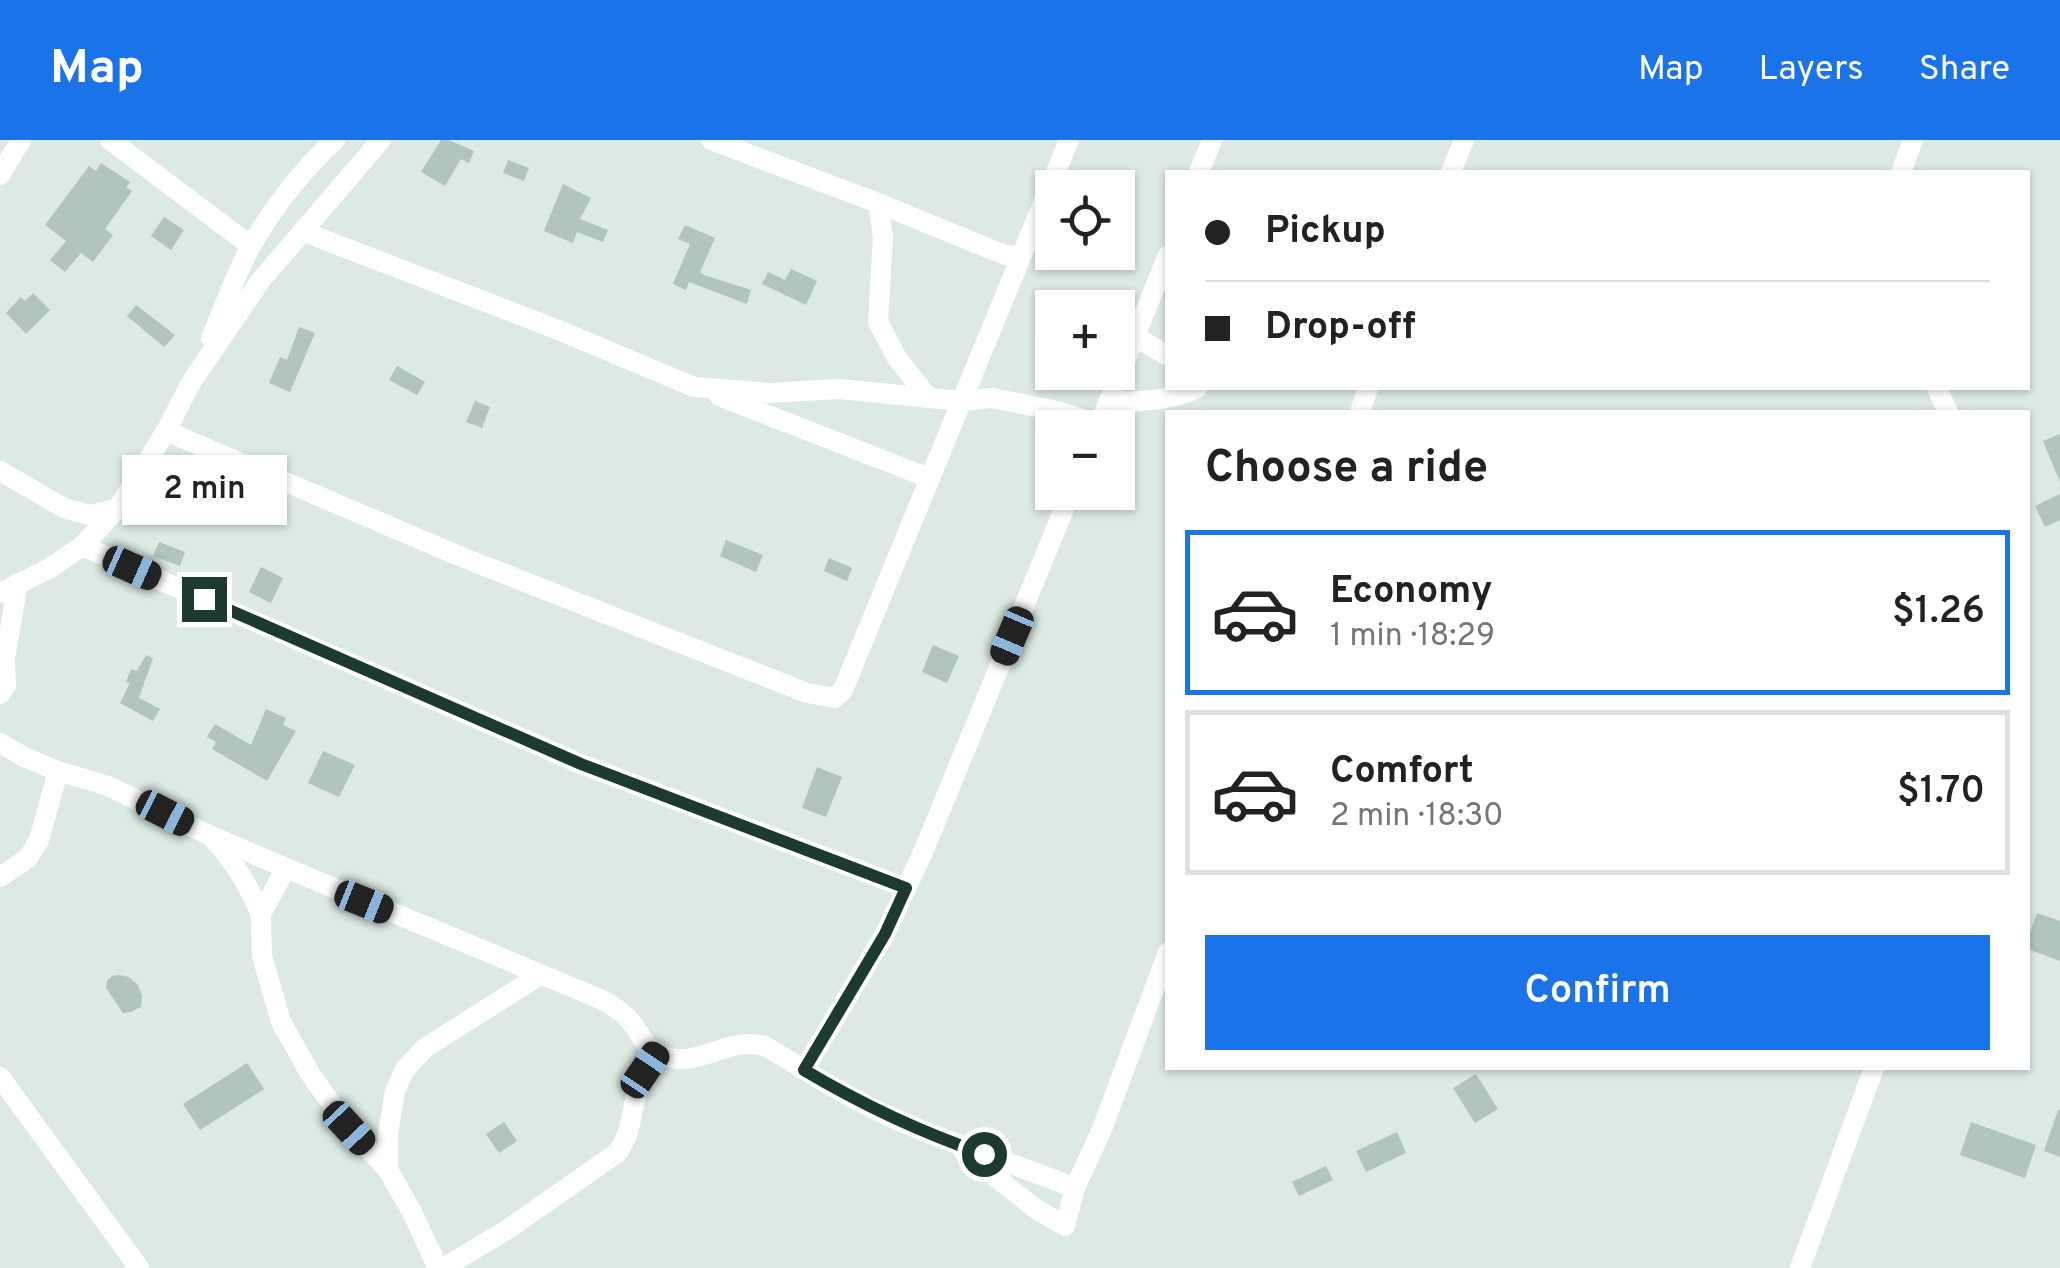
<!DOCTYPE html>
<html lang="en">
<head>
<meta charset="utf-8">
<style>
  body { margin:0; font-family:Overpass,sans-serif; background:#f6f6f6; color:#222; height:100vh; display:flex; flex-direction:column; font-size:38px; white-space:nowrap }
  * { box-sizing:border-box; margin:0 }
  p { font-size:32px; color:#767676 }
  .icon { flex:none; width:55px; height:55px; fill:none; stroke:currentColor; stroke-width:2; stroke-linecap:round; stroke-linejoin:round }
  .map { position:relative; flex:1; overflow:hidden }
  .drawer { position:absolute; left:1165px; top:270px; width:865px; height:660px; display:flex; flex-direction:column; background:#fff; border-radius:0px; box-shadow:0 2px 8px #0004 }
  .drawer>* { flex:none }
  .guide { position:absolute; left:1165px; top:30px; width:865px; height:220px; border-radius:0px; box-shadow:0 2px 8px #0004; display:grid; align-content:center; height:220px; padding:0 40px; background:#fff }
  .controls { position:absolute; left:1035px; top:30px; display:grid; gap:20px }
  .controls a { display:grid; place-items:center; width:100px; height:100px; border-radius:0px; background:#fff; box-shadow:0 2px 8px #0004; font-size:50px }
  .end { position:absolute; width:45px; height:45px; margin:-22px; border:12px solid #1d3a31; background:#fff; box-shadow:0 0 0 5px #fff }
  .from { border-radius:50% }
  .bubble { position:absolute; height:70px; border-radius:0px; background:#fff; box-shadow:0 2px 8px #0004; font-size:32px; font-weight:600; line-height:70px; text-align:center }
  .car { position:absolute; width:30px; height:60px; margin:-30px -15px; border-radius:12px; box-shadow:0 0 8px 2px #0007; background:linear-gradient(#222 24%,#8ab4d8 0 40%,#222 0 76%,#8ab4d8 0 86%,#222 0) }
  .guide b { display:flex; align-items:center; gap:35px; height:95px; font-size:38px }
  .guide b+b { border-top:2px solid #e0e0e0 }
  .guide i { width:25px; height:25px; background:#222 }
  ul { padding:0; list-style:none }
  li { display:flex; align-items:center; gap:30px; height:165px; margin:0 20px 15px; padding:0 20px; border:5px solid #e0e0e0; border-radius:0px }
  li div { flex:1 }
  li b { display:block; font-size:38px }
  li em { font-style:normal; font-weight:600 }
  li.current { border-color:#1a73e8 }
  li>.icon { width:90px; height:90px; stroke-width:1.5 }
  h2 { padding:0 40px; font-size:45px; line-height:120px }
  .primary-button { display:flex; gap:20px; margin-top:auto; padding:20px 40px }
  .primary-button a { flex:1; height:115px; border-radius:0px; background:#1a73e8; color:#fff; font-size:40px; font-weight:600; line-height:115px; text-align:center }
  header { display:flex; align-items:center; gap:60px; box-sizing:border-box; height:140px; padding:0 50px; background:#1a73e8; color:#fff }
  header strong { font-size:48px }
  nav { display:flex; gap:55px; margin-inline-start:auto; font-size:35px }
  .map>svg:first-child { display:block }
  .building { fill:#b1c5bc }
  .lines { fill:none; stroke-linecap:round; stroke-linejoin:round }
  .street { stroke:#fff; stroke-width:20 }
  .route { stroke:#1d3a31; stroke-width:12 }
</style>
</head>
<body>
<header>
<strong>Map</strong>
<nav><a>Map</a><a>Layers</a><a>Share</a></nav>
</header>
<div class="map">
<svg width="2060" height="1128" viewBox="0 0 2060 1128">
  <rect width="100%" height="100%" fill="#dceae3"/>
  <!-- building -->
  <g class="building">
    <polygon points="441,0 449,0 474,11 469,23 461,19 445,46 421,32"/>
    <polygon points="508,20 529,28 524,41 503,33"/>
    <polygon points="101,23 130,42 126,47 132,51 105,89 113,95 93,122 81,113 65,132 50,120 66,101 45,85 89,26 96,31"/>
    <polygon points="563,44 591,58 580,79 608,90 603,102 577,92 573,103 544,91"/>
    <polygon points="164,77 184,90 171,110 151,96"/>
    <polygon points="685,85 715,98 700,132 704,135 751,150 747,164 689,142 686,150 673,144 690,104 678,99"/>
    <polygon points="791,129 817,141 806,165 762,144 768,132 785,140"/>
    <polygon points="33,153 50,170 26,194 6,173 21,157 25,161"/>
    <polygon points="136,165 175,195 164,207 127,176"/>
    <polygon points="299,187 315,193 290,252 269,243 280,217 287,220"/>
    <polygon points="397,226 425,242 417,255 389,240"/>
    <polygon points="475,261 490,267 482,288 466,282"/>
    <polygon points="2060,294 2060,342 2043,301"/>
    <polygon points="2060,354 2060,380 2045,387 2035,366"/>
    <polygon points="726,400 763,415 756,432 720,416"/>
    <polygon points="159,402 185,412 180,426 153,416"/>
    <polygon points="829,418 852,428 847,441 824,431"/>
    <polygon points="261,427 283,438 271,463 249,452"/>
    <polygon points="933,505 959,516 947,543 922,532"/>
    <polygon points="146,515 153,518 139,558 160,569 153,581 120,563 130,543 126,542 131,529 137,531"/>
    <polygon points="266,569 286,578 283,585 296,591 267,641 212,609 216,602 207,597 215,584 251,605"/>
    <polygon points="323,611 355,625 339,657 308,643"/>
    <polygon points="817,627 842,637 826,677 802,668"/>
    <polygon points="2037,773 2060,781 2060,821 2028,809 2028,798"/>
    <polygon points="120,835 129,837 138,845 142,856 141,867 131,872 123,873 106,848 107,841 112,836"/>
    <polygon points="247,923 264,949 200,990 183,964"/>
    <polygon points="1476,934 1498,969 1475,983 1453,948"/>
    <polygon points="2058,970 2060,970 2060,1017 2044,1011"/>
    <polygon points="504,982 517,1001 499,1013 486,994"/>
    <polygon points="1971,982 2036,1005 2025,1038 1960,1015"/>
    <polygon points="1397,992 1406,1013 1366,1032 1356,1011"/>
    <polygon points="1326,1026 1333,1040 1299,1056 1292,1042"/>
  </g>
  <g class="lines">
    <!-- street -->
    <g class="street">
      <polyline points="110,0 251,106"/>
      <polyline points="711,0 878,63 990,109 1006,115 1021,116"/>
      <polyline points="1199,32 1212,0"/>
      <polyline points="1451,32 1464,0"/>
      <polyline points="1901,32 1913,0"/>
      <polyline points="0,35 21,0"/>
      <polyline points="878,63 883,97 878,182 897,218 927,256"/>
      <polyline points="304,92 556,189 694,247 769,253 839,249 961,261 992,258 1057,271 1099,284"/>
      <polyline points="1136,197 1168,216"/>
      <path d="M211,198C224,167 236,133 252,104C274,67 303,29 335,0"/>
      <polyline points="1937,248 1948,272"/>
      <polyline points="719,256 929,338"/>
      <path d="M1108,262C1138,261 1169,262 1197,248"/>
      <polyline points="1360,272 1368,248"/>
      <polyline points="1098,288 1168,115"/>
      <polyline points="166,291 464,418 807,553 835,558 843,550 1069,0"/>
      <polyline points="0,331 64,368 90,375 116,369"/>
      <polyline points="82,406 581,624 906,748"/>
      <polyline points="0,453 50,428 82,406 118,368 166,291 192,241 261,140 381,0"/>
      <polyline points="0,554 6,545 5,518 18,443"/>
      <path d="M0,603L24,617L58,631L108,646L209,695L286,728L600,859C613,865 623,872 632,883C640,893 644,906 657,913C690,931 717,904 749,904C754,904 760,905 765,906C807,931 848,958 893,978C953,1005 1015,1024 1075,1048"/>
      <path d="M214,700C236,723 248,746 261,774"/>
      <polyline points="286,728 261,774 262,816 281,882 311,935 349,988 388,1030 412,1072 438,1128"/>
      <polyline points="0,737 28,718 39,700 58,631"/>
      <polyline points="804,930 885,794 924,710 1071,352"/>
      <polyline points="0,937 139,1128"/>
      <polyline points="964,1012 1036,1069 1065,1086 1075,1048 1102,989 1168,812"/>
      <polyline points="388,1030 388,994 395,951 405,929 425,908 540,835"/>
      <path d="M443,1128L508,1089L617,1013C633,992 630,973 638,950C642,936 649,925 657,913"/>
      <polyline points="1800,1128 1874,928"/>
    </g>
  </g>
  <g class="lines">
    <!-- route -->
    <path class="route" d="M204,459L581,624L906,748L885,794L804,930C861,964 920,992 984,1014"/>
  </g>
</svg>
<div class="controls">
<a><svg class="icon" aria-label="locate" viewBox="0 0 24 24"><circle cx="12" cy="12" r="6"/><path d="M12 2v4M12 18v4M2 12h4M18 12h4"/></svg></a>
<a>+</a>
<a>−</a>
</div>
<i class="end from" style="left:984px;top:1014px"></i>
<i class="end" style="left:204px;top:459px"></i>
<div class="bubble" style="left:122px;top:315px;width:165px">2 min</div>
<i class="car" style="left:132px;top:428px;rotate:114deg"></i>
<i class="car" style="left:1012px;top:496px;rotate:203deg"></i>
<i class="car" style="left:165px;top:673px;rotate:117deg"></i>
<i class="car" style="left:364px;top:762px;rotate:112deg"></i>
<i class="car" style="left:645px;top:930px;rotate:34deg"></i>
<i class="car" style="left:349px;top:988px;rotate:137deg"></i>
<div class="guide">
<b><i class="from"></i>Pickup</b>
<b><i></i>Drop-off</b>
</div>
<section class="drawer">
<h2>Choose a ride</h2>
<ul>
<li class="current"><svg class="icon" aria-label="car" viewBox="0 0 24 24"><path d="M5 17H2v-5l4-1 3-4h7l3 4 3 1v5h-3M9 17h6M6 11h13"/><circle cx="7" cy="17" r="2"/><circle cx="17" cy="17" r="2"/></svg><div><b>Economy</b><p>1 min · 18:29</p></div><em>$1.26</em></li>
<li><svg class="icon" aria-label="car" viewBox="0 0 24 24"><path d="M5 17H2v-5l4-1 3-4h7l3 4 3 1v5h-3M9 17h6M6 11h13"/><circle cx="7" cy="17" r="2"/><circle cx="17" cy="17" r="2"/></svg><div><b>Comfort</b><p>2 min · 18:30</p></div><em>$1.70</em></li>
</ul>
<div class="primary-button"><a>Confirm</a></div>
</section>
</div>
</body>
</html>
